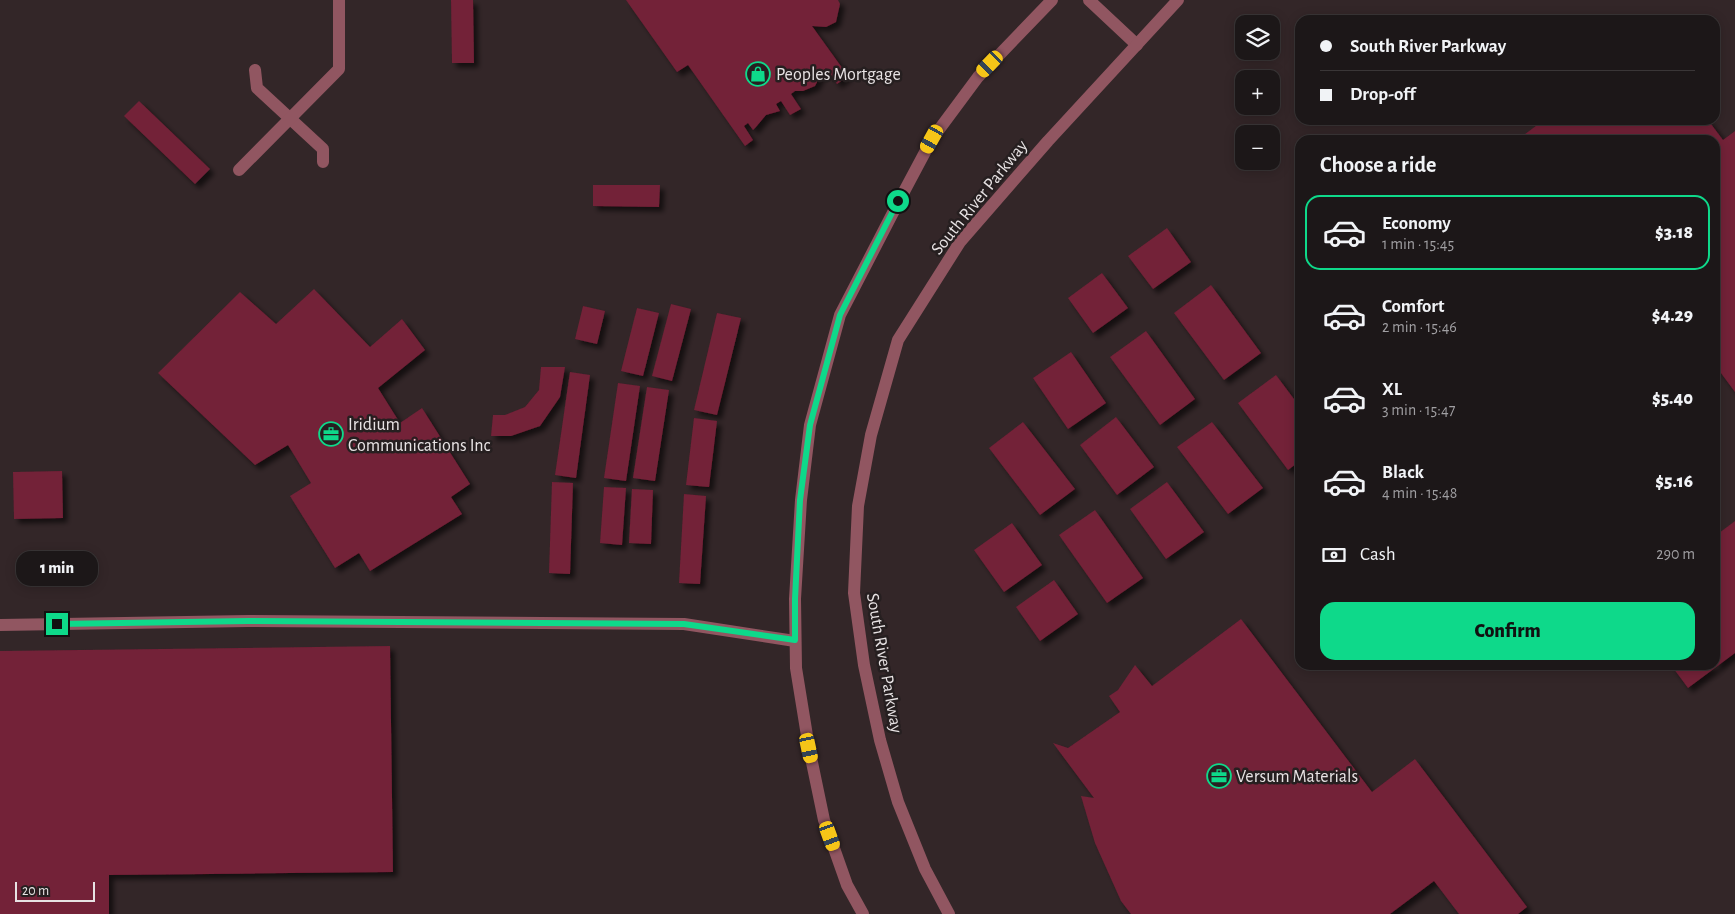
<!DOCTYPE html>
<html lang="en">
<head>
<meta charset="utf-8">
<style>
  body { margin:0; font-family:"Alegreya Sans",sans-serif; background:#292425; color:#f1f3f6; height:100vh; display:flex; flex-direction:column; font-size:19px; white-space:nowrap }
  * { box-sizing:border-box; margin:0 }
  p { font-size:16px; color:#a09fa2 }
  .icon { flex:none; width:28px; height:28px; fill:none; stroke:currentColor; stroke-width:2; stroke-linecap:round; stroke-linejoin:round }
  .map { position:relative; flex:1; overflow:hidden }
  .details { position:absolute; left:1295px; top:135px; width:425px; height:535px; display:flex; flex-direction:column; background:#1c1718; border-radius:15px; box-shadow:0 2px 12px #0003,0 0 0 1px #3a3637 }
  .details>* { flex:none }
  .top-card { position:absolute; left:1295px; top:15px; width:425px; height:110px; border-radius:15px; box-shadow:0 2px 12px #0003,0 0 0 1px #3a3637; display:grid; align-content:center; height:110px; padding:0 25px; background:#1c1718 }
  .fabs { position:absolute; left:1235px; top:15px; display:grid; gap:10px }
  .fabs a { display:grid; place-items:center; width:45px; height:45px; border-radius:10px; background:#1c1718; box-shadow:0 2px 12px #0003,0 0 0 1px #3a3637; font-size:25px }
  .scale { position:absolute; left:15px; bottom:12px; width:80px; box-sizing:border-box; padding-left:5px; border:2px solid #e8e3e4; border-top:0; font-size:14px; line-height:18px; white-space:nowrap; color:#e8e3e4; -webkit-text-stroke:4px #261f20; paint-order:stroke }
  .end { position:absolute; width:22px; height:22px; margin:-11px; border:6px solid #0ed98a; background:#111; box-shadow:0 0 0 2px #111 }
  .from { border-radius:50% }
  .bubble { position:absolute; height:35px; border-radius:15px; background:#1c1718; box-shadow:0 2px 12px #0003,0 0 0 1px #3a3637; font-size:16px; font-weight:800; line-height:35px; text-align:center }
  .car { position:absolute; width:15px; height:30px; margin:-15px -8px; border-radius:6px; box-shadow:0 0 4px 1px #0007; background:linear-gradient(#f5c518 24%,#345 0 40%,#f5c518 0 76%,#345 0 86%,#f5c518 0) }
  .top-card b { display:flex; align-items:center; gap:18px; height:48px; font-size:19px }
  .top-card b+b { border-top:1px solid #3a3637 }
  .top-card i { width:12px; height:12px; background:#f1f3f6 }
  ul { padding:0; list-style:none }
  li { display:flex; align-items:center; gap:15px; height:75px; margin:0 10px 8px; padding:0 15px; border:2px solid transparent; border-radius:15px }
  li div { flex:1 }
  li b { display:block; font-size:19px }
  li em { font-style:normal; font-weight:800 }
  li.active { border-color:#0ed98a }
  li>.icon { width:45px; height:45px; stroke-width:1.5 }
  h2 { padding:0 25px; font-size:22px; line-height:60px }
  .pay { display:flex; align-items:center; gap:12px; height:55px; padding:0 25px; font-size:19px }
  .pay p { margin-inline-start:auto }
  .action { display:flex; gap:10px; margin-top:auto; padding:10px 25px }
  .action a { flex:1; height:58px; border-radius:15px; background:#0ed98a; color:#111; font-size:20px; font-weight:800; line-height:58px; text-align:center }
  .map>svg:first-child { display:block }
  .built { fill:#332628; fill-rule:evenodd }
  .building { fill:#732037; filter:url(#shadow) }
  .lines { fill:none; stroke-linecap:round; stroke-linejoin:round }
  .minor { stroke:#915661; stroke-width:12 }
  .route { stroke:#0ed98a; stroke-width:6 }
  .labels { text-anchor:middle; stroke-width:5; stroke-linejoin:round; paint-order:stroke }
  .poi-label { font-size:18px; fill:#e8e3e4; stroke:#261f20; text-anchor:start }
  .street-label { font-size:18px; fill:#e8e3e4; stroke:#261f20 }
</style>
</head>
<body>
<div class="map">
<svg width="1735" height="914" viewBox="0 0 1735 914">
  <defs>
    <filter id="shadow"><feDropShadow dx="4.5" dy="4.5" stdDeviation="2.5" flood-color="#0009"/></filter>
  </defs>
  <rect width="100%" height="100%" fill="#261f20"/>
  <!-- built -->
  <path class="built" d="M0,0H1735V914H0ZM1300,20H1715V120H1300ZM1244,24H1271V51H1244ZM1244,79H1271V106H1244ZM1244,134H1271V161H1244ZM1300,140H1715V665H1300Z"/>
  <!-- building -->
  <g class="building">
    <polygon points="451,0 473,0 474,63 452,63"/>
    <polygon points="626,0 838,0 840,4 836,22 826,27 812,26 848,76 837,84 826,68 823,71 815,86 803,91 795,91 791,94 801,109 790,115 781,101 776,104 780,111 766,115 756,127 753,130 748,123 744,126 753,140 745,146 688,65 677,72"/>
    <polygon points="139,101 210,169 195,184 124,116"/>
    <polygon points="1544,120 1708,120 1723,140 1735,131 1735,392 1715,365 1715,140 1517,140"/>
    <polygon points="593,185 660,185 659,207 593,206"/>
    <polygon points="1167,228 1191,262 1153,289 1128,256"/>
    <polygon points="1102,273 1128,308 1093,333 1068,298"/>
    <polygon points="1211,285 1261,353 1224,380 1174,313"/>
    <polygon points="314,289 370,347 402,319 425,350 378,388 400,423 422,408 470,484 451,497 462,514 370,571 359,553 335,568 290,496 311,483 288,445 255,465 158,373 240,292 276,324"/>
    <polygon points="671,304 691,309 672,381 652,376"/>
    <polygon points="583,306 605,311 597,344 575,339"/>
    <polygon points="637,308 659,313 643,376 621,371"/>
    <polygon points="717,313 741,318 717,415 694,410"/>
    <polygon points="1146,331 1195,399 1160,425 1110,357"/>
    <polygon points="1071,352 1106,403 1068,429 1033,378"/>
    <polygon points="541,367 565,367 560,397 540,426 511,436 491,436 493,415 505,415 525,407 539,390"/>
    <polygon points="570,372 590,375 576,478 555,475"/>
    <polygon points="1276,375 1300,407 1300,461 1288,470 1238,403"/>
    <polygon points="618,383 640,386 626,481 604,478"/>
    <polygon points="647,387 669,390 655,481 633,478"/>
    <polygon points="1116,417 1154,467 1117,495 1080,445"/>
    <polygon points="694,418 717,421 709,487 686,485"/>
    <polygon points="1023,422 1075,489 1040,515 989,448"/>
    <polygon points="1212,422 1263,488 1228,514 1177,447"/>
    <polygon points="62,471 63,518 14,519 13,472"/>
    <polygon points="552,482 573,483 570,574 549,573"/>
    <polygon points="1167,482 1204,532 1166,559 1130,509"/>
    <polygon points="604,487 626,488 622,545 600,543"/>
    <polygon points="632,489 653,490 651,544 629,543"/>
    <polygon points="684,494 706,496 700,584 679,583"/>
    <polygon points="1095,510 1143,578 1107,603 1059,535"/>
    <polygon points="1735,521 1735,653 1688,688 1671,665 1715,665 1715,536"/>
    <polygon points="1012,523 1042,565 1004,592 974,550"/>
    <polygon points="1054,580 1078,614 1040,641 1016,607"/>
    <polygon points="1241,619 1372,792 1415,759 1527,907 1518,914 1459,914 1434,881 1390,914 1131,914 1121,901 1095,843 1081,796 1094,798 1053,743 1068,748 1120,712 1109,696 1118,690 1135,665 1152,686"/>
    <polygon points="390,646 393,872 109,875 109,914 0,914 0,651"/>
  </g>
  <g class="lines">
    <!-- minor -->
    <g class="minor">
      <polyline points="1089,0 1137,45"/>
      <polyline points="255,70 257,88 323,149 323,162"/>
      <polyline points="239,170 339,69 339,0"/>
      <polyline points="0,625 248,621 684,624 795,641"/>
      <polyline points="863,914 847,885 824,820 809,748 796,668 795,599 801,500 810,425 840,315 899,201 932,139 978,77 1052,0"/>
      <polyline points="949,914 925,869 898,802 880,740 864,665 854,593 858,506 871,435 898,340 960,242 1048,141 1178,0"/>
    </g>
  </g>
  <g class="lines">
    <!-- route -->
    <polyline class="route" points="57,624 248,621 684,624 795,640 795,599 800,500 810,425 840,315 898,201"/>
  </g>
  <!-- icons -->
  <defs>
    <g id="shop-ring" transform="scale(1.25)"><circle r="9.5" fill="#261f20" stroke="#0ed98a" stroke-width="1.5"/><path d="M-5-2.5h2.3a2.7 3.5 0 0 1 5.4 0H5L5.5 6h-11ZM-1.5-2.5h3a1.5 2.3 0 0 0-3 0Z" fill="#0ed98a"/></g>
    <g id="office-ring" transform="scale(1.25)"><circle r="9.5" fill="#261f20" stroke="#0ed98a" stroke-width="1.5"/><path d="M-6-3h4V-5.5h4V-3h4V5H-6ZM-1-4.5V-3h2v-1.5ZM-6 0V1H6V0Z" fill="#0ed98a"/></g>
  </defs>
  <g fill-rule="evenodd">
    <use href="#shop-ring" x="758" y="74"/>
    <use href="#office-ring" x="331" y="434"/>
    <use href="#office-ring" x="1219" y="776"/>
  </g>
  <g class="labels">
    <!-- poi labels -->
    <g class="poi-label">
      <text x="776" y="80">Peoples Mortgage</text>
      <text x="348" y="430">Iridium<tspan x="348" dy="21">Communications Inc</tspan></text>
      <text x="1236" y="782">Versum Materials</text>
    </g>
    <!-- street labels -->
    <g class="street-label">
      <text transform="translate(979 197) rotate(-51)" y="6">South River Parkway</text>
      <text transform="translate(885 663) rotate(80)" y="6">South River Parkway</text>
    </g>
  </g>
</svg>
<div class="fabs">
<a><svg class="icon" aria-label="layers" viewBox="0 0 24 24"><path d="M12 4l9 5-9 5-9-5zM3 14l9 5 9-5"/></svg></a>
<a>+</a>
<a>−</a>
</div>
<div class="scale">20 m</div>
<i class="end from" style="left:898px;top:201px"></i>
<i class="end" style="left:57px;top:624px"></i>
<div class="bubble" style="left:16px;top:551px;width:82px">1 min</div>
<i class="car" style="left:990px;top:64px;rotate:224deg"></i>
<i class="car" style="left:932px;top:139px;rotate:209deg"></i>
<i class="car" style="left:809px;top:748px;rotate:168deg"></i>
<i class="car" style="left:830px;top:836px;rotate:160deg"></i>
<div class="top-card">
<b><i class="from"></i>South River Parkway</b>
<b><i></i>Drop-off</b>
</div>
<section class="details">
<h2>Choose a ride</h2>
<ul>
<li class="active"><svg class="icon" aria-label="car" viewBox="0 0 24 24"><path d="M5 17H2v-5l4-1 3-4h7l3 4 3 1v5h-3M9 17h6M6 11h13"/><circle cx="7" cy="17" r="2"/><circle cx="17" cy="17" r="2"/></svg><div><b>Economy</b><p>1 min · 15:45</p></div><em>$3.18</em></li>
<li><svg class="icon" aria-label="car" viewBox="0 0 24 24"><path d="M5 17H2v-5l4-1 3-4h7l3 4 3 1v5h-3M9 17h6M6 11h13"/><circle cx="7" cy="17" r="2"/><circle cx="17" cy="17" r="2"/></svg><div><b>Comfort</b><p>2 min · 15:46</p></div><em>$4.29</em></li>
<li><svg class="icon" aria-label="car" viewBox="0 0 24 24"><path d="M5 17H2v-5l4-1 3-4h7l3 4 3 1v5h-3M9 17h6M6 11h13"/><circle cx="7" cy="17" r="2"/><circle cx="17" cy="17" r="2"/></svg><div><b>XL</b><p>3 min · 15:47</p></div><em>$5.40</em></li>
<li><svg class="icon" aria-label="car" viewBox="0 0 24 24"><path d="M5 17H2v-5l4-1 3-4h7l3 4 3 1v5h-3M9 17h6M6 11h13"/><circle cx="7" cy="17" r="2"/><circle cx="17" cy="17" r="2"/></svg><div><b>Black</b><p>4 min · 15:48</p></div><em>$5.16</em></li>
</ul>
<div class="pay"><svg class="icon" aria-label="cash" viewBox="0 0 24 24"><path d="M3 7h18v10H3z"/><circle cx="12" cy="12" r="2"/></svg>Cash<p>290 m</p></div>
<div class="action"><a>Confirm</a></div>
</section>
</div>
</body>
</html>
